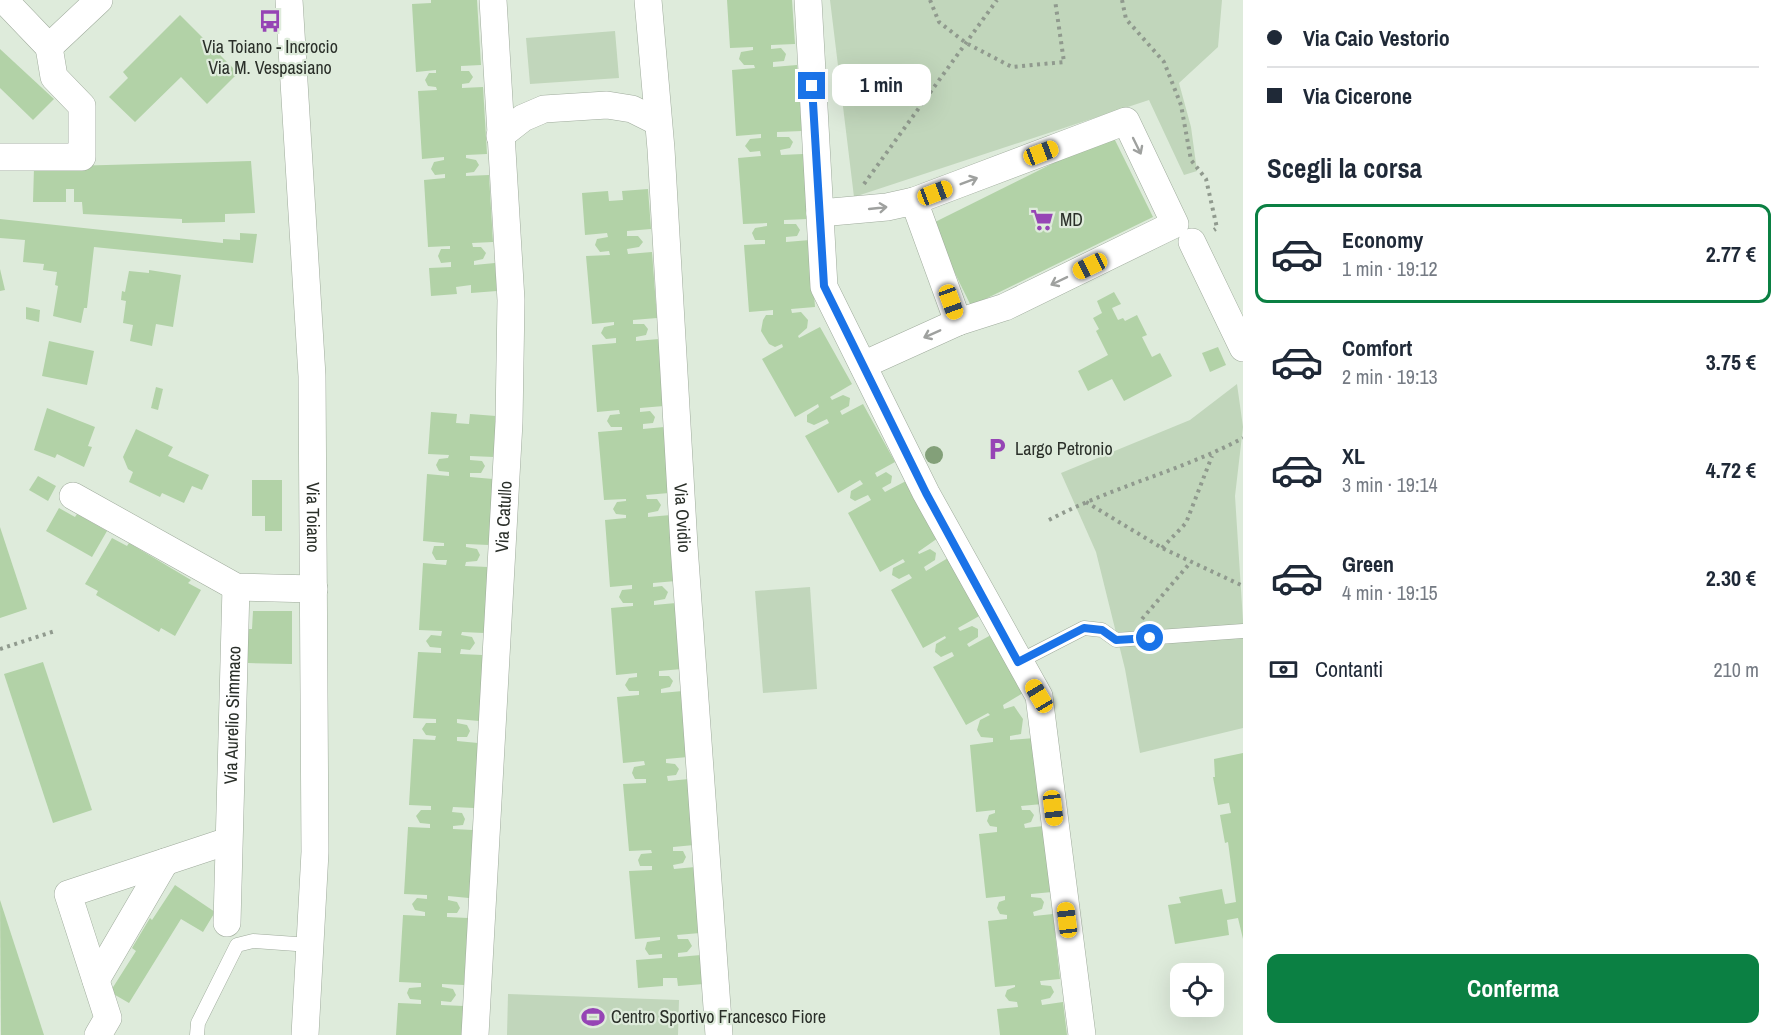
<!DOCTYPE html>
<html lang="it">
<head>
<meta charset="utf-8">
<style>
  body { margin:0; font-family:"Archivo Narrow",sans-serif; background:#f2f2f3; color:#1f2937; height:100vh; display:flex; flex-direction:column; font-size:22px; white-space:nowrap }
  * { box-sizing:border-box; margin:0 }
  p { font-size:20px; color:#747a83 }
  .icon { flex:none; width:33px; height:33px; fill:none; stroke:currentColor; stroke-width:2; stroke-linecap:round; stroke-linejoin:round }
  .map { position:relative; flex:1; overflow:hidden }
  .panel { display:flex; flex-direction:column; background:#fff; width:540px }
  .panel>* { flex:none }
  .banner { display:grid; align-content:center; height:132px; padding:0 24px; background:#fff }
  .tools { position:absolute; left:1170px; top:963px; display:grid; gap:12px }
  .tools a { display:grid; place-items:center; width:54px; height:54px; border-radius:12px; background:#fff; box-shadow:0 6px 24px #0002; font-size:30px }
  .end { position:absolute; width:27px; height:27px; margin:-14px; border:8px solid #1a73e8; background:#fff; box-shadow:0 0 0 3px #fff }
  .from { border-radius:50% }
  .bubble { position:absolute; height:42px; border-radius:12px; background:#fff; box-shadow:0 6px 24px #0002; font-size:20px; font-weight:800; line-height:42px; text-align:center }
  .car { position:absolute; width:18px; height:36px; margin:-18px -9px; border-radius:8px; box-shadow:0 0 4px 2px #0007; background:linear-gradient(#f5c518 24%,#345 0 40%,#f5c518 0 76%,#345 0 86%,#f5c518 0) }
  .banner b { display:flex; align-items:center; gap:21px; height:57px; font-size:22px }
  .banner b+b { border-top:2px solid #e0e1e3 }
  .banner i { width:15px; height:15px; background:#1f2937 }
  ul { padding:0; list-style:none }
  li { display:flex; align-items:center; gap:18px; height:99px; margin:0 12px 9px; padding:0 12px; border:3px solid transparent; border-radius:12px }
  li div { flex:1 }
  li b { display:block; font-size:22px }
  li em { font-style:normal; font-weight:800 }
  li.selected { border-color:#0b8043 }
  li>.icon { width:54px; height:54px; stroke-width:1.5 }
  h2 { padding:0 24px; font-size:27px; line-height:72px }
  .pay { display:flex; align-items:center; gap:15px; height:66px; padding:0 24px; font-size:22px }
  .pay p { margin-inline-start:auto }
  .action { display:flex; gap:12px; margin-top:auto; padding:12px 24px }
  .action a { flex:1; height:69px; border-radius:12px; background:#0b8043; color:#fff; font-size:24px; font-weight:800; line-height:69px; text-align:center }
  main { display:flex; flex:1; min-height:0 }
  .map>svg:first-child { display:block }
  .green { fill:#c1d6bb }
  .building { fill:#b2d2a7 }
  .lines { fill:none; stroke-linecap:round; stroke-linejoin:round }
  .service-casing { stroke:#9fab9c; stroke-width:15 }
  .minor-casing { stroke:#9fab9c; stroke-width:28 }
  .path { stroke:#909a8e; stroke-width:4; stroke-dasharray:3 4.5; stroke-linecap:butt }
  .service { stroke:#fff; stroke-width:14 }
  .minor { stroke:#fff; stroke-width:27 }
  .tree { fill:#83a079 }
  .oneway { stroke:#9fa19f }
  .route { stroke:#1a73e8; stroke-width:8 }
  .labels { text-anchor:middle; stroke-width:4.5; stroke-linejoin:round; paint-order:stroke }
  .poi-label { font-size:18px; fill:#2a2f29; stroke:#deebdb; text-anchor:start }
  .street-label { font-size:18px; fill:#2a2f29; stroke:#deebdb }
</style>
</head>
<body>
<main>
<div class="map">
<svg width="1243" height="1035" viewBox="0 0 1243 1035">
  <rect width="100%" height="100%" fill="#deebdb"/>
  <!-- green -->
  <g class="green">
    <polygon points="830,0 1222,0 1218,47 1179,83 1191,127 1197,171 1184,175 1149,100 854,197"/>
    <polygon points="615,31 619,78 530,84 526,38"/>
    <polygon points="1237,384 1243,427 1235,496 1243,621 1243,728 1140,753 1125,669 1096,552 1061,473 1190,420"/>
    <polygon points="810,587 817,689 763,693 755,591"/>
    <polygon points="508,994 679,1000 678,1035 507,1035"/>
  </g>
  <!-- building -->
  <g class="building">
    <polygon points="431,0 477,0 481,65 461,66 461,71 469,71 473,77 469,83 462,84 462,88 483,87 487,154 466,155 466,158 476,160 479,165 474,172 466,173 466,176 489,175 493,242 472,243 473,247 481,247 486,253 483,259 474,261 474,265 495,263 497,291 471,293 471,285 456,287 457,294 431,296 429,268 451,267 451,262 441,263 438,256 441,249 450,249 450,246 428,247 424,180 445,178 445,174 435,175 431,169 434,162 444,160 444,157 422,159 418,91 437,90 436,87 428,86 425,80 429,73 436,73 436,70 416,72 412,4 431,3"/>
    <polygon points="727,0 792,0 795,44 771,45 771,49 781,48 786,54 784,61 773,62 773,67 797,65 802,131 777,132 777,137 789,137 793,142 790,148 780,150 781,155 803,154 808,219 784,220 784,224 796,224 800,230 797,236 786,237 786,242 810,240 815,307 791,309 792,313 801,312 808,320 807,328 798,336 799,338 820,327 852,384 830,397 832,400 843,395 850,398 849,406 840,411 842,415 863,404 895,462 875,473 877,477 886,472 892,476 891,483 882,488 885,492 906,481 938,538 918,552 919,554 930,549 936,553 935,560 924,567 926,571 948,558 981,615 958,628 960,631 972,626 978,629 978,637 967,644 969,647 991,635 1023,693 1003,705 1004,709 1014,706 1023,719 1021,734 1010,736 1010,740 1035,738 1042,804 1021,806 1022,810 1030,810 1034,815 1031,822 1024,824 1025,828 1044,826 1052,892 1031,894 1031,897 1041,898 1044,902 1042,909 1033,912 1034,916 1053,914 1060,979 1040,981 1041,985 1051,986 1054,992 1050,998 1041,1000 1042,1005 1063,1002 1067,1035 1000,1035 997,1009 1018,1007 1017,1002 1009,1001 1005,996 1007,990 1015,987 1015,985 995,987 988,921 1007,919 1007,915 1000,914 997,908 999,902 1005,900 1005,896 986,898 979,834 997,832 997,827 990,826 987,821 989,815 995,813 995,810 976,812 970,745 993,742 993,738 981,737 977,730 980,720 990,715 988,713 966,725 933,667 954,656 952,652 941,657 935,652 936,644 946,638 945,636 923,648 891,590 912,578 909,574 899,579 892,575 893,568 905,562 903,559 880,572 848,513 871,500 868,495 855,501 850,498 851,491 863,484 860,480 838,493 805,436 829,423 827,419 814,425 807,422 807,415 819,407 818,404 795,417 762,359 783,347 782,344 775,347 769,344 761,331 763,320 766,315 773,315 773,310 749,312 744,245 765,244 765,240 755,240 752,233 755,228 767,226 767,223 743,224 738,158 761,156 760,151 750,152 745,146 750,139 761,138 761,134 736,136 732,70 755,68 754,65 744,65 739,59 741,52 753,50 753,47 730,48"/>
    <polygon points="180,15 238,73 207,104 181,77 135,122 109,97 128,78 123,72"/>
    <polygon points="0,49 54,99 33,120 0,88"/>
    <polygon points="1112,134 1153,217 971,306 931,224"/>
    <polygon points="251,161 255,213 225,214 225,222 182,223 182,219 83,214 82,202 74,202 74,189 66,189 66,202 33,202 34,167"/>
    <polygon points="648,189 651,229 627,231 627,236 638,236 643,242 639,247 627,249 628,254 652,252 657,318 633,320 633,324 644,324 648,329 646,335 636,337 636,341 659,339 664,406 640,408 640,412 650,411 655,417 653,423 643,424 643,429 664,427 669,493 646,495 647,499 657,499 661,505 658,511 648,513 648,517 671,515 676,581 653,583 653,587 662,586 668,592 665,599 654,601 654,605 676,603 682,669 659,671 659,676 669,676 673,681 670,687 661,689 661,693 683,691 688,757 666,759 666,763 675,764 679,769 676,775 667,776 668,781 689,779 694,845 673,847 673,851 683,851 686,857 683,863 673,865 674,869 695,867 700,933 677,935 678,939 688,939 692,946 687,952 678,953 678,957 701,955 704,984 678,986 677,978 663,978 663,986 638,988 636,960 662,958 662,954 649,955 645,949 647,942 660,940 660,937 635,939 629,871 652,870 652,866 640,866 638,860 641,854 652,853 651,850 629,851 623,784 646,783 646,779 635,779 632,773 634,767 645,765 644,761 623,763 617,697 639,695 639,691 629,691 625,685 629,678 637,677 637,673 616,675 611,608 633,606 633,603 623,603 619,597 622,590 632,589 632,585 610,587 605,520 626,518 626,515 616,514 613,509 617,502 626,501 626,499 604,500 598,432 622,430 622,427 611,427 607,421 610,415 620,414 619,410 597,412 592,345 616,343 616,338 606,339 601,333 604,327 614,325 614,322 592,324 586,256 610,255 609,251 600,252 595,245 597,239 608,237 607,233 585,235 582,193 608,191 609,201 623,200 622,191"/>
    <polygon points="0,219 223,243 223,239 240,240 240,233 257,234 253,263 94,247 87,308 84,308 81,323 53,316 58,286 55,285 57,272 43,270 44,264 23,262 25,240 0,238"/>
    <polygon points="0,269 5,290 0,291"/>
    <polygon points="149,270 181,275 173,327 156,324 152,346 130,341 133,325 123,323 126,301 121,300 122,291 125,292 129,271 149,273"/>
    <polygon points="1114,292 1121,304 1112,308 1118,320 1123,318 1125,321 1137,315 1147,335 1142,337 1152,357 1160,353 1172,376 1124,401 1112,379 1088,391 1078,371 1108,355 1096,331 1099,329 1093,318 1102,313 1097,301"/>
    <polygon points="26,307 40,310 39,322 26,319"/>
    <polygon points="49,341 94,351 87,385 42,376"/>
    <polygon points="1218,347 1226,365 1210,372 1202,353"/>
    <polygon points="156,387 163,389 158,410 151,408"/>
    <polygon points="47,408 95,427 88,446 92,447 84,467 57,454 55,458 34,450"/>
    <polygon points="431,412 457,414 456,423 469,424 470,414 496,416 494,457 470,456 470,460 482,461 485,466 481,473 470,473 470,477 493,479 489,545 466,544 466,547 477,549 480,555 477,561 466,562 465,566 488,567 484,633 462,632 461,635 472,637 475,643 470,650 461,649 460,654 483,655 479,721 457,719 457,723 467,725 470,731 467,737 457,737 457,741 478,743 474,808 453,807 452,812 462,813 465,819 463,825 453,826 453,829 473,830 469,898 448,896 448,900 457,902 460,908 457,913 447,913 447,917 468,918 464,985 442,984 442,987 453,989 456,995 451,1002 441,1001 441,1005 464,1006 462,1035 396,1035 398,1003 421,1004 421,1000 410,999 407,993 409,988 421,987 421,983 399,982 403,915 425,916 425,912 415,910 412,904 417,898 427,899 427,895 404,894 408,827 430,828 430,824 420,823 416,816 421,810 431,810 431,806 409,805 413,739 435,740 436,736 426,735 422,729 426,723 436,723 436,719 413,718 418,652 441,653 441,648 430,647 426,641 431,635 441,636 442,631 419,630 423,563 446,565 447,560 436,560 432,553 434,546 444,546 444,543 423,541 427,474 449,476 449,472 439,471 436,465 439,459 448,458 449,455 428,454"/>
    <polygon points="136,429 173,447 168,456 209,475 202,490 192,486 184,503 162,493 160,497 129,482 133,472 128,469 123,457"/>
    <polygon points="38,476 56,486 48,501 29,490"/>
    <polygon points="252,480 282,480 282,531 265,531 265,516 252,516"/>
    <polygon points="59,508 75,517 77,514 107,531 92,557 46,531"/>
    <polygon points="0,527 27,609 0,618"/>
    <polygon points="112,538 127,546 129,543 191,580 188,583 201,590 175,636 161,628 159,632 96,595 98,591 85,584"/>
    <polygon points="253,611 292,611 292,664 248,663 248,629 252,629"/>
    <polygon points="43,662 92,810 53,823 4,674"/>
    <polygon points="1243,753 1243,939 1238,918 1227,920 1229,935 1175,944 1168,905 1181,903 1179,897 1222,889 1225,904 1236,902 1228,842 1225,843 1220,815 1231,813 1229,803 1218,805 1213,777 1215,777 1214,759"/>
    <polygon points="175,885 215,912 203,932 181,919 129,1003 110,992 136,951 132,948 150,918 152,920"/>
    <polygon points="0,900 44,1035 1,1035"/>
  </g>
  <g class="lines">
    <!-- service casing -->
    <g class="service-casing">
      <g id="service">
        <polyline points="1018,662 1084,628 1102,630 1116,640 1243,631"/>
        <polyline points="197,1035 198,1023 237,945 253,941 310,945"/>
      </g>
    </g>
    <!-- minor casing -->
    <g class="minor-casing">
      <g id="minor">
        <polyline points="4,0 49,47 99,0"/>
        <path id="s1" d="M289,0L312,376L315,852L305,1035"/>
        <path id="s2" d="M648,0L661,149L684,546L719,1035"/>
        <polyline points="808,0 824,287 926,493 1039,696 1082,1035"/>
        <polyline points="500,136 523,118 544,109 607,105 632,109 658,122"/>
        <polyline points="0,157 82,157 82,106 54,77 49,47"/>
        <polyline points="914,201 1126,121 1175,224 1005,307 958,322"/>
        <polyline points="820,213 887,207 914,201 958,322 863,365"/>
        <polyline points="1192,242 1243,348"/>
        <polyline points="73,496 236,587 314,589"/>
        <path id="s3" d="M227,923L236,587"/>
        <polyline points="96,980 165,862"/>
        <polyline points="98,1035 108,1018 68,894 228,841"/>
        <path id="s4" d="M475,1035L509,422L511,300L493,0"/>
      </g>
    </g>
    <!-- path -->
    <g class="path">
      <polyline points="930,0 939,22 966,43 1012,67 1064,62 1055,0"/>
      <polyline points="1122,0 1126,19 1164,62 1181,105 1191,160 1206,179 1217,228 1214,230"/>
      <polyline points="864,184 997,0"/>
      <polyline points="1086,502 1162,548 1243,586"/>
      <path d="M1049,520C1111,487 1181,471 1243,438"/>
      <polyline points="1162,548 1186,523 1212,456"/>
      <polyline points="1142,619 1190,563"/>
      <polyline points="0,649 55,631"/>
    </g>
    <!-- service -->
    <use href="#service" class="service"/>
    <!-- minor -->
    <use href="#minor" class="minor"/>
  </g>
  <!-- trees -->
  <circle class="tree" cx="934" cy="455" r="9"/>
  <!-- one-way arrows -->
  <defs><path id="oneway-shaft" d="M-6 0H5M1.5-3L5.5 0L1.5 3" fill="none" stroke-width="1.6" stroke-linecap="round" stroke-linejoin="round" transform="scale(1.5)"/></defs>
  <g class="oneway">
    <use href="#oneway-shaft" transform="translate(1137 146) rotate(64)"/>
    <use href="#oneway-shaft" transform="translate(969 181) rotate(-21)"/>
    <use href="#oneway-shaft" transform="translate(878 208) rotate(-6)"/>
    <use href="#oneway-shaft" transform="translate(1059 281) rotate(154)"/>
    <use href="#oneway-shaft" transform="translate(932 334) rotate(156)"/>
  </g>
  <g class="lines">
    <!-- route -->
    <polyline class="route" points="812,86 824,286 926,493 1018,662 1084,628 1102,630 1116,640 1150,638"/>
  </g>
  <!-- icons -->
  <defs>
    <g id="bus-bare" transform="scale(1.8)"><path d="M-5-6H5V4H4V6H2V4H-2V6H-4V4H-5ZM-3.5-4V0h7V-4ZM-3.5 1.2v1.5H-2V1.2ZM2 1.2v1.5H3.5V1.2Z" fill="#9645b5" stroke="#deebdb" stroke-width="2.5" paint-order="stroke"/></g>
    <g id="supermarket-bare" transform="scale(1.8)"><path d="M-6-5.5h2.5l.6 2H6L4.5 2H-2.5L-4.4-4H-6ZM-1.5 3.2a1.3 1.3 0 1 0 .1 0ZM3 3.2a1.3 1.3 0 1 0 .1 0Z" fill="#9645b5" stroke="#deebdb" stroke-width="2.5" paint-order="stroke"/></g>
    <g id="parking-bare" transform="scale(1.8)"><path d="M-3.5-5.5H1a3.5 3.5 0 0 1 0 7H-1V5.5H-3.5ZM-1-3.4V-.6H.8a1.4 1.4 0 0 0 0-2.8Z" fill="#9645b5" stroke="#deebdb" stroke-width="2.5" paint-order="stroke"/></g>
    <g id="stadium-bare" transform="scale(1.8)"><path d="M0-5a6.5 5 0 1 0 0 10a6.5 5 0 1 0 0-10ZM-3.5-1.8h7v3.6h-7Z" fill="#9645b5" stroke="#deebdb" stroke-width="2.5" paint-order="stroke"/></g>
  </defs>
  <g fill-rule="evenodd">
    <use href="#bus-bare" x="270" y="21"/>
    <use href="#supermarket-bare" x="1042" y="220"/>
    <use href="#parking-bare" x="997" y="449"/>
    <use href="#stadium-bare" x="593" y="1017"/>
  </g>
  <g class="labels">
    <!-- poi labels -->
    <g class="poi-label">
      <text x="270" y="53" text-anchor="middle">Via Toiano - Incrocio<tspan x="270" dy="21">Via M. Vespasiano</tspan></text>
      <text x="1060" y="226">MD</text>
      <text x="1015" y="455">Largo Petronio</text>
      <text x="611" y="1023">Centro Sportivo Francesco Fiore</text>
    </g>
    <!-- street labels -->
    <g class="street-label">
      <text dy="6" stroke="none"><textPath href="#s1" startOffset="518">Via Toiano</textPath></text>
      <text dy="6" stroke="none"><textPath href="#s4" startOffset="519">Via Catullo</textPath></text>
      <text dy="6" stroke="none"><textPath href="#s2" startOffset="519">Via Ovidio</textPath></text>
      <text dy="6" stroke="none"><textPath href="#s3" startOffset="208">Via Aurelio Simmaco</textPath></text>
    </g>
  </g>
</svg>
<div class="tools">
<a><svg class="icon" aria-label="locate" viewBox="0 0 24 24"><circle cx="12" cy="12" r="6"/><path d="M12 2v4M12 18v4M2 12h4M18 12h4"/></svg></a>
</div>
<i class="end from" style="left:1150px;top:638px"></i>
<i class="end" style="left:812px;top:86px"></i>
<div class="bubble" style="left:832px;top:64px;width:99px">1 min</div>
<i class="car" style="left:1041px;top:153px;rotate:69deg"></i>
<i class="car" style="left:935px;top:193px;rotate:69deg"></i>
<i class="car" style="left:1090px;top:266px;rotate:244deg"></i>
<i class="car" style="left:951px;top:302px;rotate:160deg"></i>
<i class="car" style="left:1039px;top:696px;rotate:329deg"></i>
<i class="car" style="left:1053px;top:808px;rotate:173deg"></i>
<i class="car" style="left:1067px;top:920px;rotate:353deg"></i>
</div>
<section class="panel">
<div class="banner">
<b><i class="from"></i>Via Caio Vestorio</b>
<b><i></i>Via Cicerone</b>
</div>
<h2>Scegli la corsa</h2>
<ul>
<li class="selected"><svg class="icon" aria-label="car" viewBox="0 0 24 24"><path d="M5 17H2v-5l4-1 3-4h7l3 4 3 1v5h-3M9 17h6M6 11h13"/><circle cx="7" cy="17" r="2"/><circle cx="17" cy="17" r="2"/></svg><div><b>Economy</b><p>1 min · 19:12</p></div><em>2.77 €</em></li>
<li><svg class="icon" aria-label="car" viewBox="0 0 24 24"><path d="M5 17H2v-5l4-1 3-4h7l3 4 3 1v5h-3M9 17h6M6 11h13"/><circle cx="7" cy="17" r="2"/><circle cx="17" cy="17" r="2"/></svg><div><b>Comfort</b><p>2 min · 19:13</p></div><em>3.75 €</em></li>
<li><svg class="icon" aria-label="car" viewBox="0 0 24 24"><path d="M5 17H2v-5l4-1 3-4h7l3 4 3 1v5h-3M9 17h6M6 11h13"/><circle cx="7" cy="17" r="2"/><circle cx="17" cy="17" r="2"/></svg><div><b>XL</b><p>3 min · 19:14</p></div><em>4.72 €</em></li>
<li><svg class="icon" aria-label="car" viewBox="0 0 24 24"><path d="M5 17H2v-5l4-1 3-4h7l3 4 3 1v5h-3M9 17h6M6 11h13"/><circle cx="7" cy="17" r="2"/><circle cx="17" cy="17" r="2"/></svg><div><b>Green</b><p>4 min · 19:15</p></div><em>2.30 €</em></li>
</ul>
<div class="pay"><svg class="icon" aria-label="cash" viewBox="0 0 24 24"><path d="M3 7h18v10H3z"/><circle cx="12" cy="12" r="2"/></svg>Contanti<p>210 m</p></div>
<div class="action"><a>Conferma</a></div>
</section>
</main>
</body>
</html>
